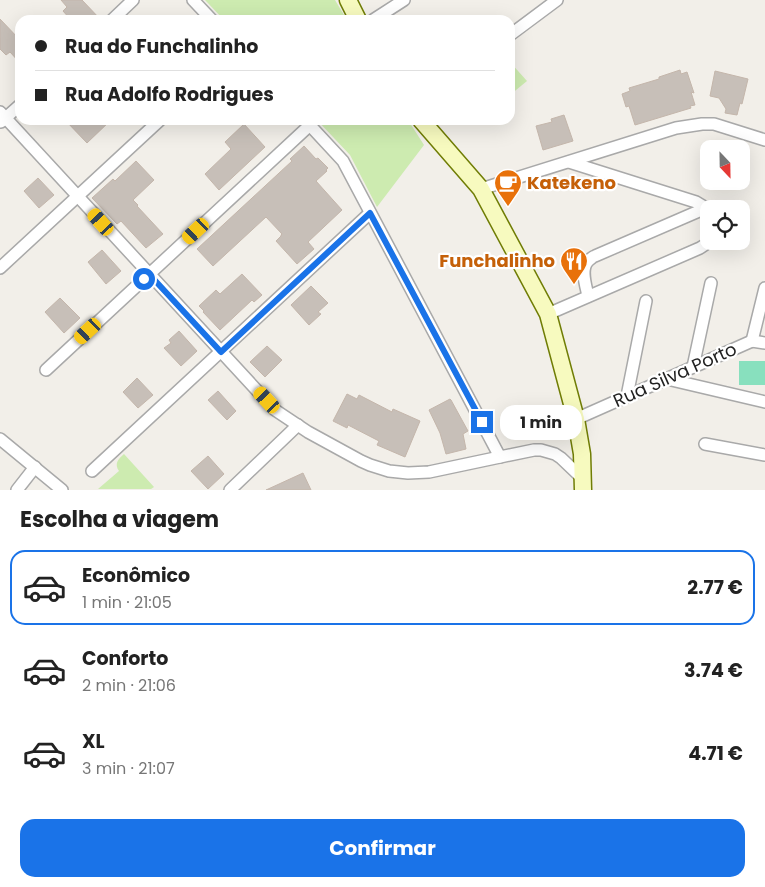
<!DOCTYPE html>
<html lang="pt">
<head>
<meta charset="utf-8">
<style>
  body { margin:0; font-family:Poppins,sans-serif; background:#f2f2f2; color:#222; height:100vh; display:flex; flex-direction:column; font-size:19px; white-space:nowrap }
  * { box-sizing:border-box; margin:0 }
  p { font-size:16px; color:#767676 }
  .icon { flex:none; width:28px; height:28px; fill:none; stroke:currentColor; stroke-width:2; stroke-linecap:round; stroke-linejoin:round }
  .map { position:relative; height:490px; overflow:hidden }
  .panel { display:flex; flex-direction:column; background:#fff; flex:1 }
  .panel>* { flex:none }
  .top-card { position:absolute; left:15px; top:15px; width:500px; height:110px; border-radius:15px; box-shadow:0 5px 20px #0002; display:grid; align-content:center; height:110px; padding:0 20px; background:#fff }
  .needle { width:32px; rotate:158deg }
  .controls { position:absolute; left:700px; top:140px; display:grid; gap:10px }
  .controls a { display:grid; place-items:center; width:50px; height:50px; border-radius:10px; background:#fff; box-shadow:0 5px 20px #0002; font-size:25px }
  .end { position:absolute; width:22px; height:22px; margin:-11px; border:6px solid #1a73e8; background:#fff; box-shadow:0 0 0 2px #fff }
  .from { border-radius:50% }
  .bubble { position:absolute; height:35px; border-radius:15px; background:#fff; box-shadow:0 5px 20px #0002; font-size:16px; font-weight:700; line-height:35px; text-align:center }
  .car { position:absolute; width:15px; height:30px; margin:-15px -8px; border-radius:6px; box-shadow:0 0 4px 1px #0007; background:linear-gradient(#f5c518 24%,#345 0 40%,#f5c518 0 76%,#345 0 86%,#f5c518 0) }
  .top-card b { display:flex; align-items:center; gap:18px; height:48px; font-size:19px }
  .top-card b+b { border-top:1px solid #e0e0e0 }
  .top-card i { width:12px; height:12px; background:#222 }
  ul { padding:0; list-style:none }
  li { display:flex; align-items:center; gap:15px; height:75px; margin:0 10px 8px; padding:0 10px; border:2px solid transparent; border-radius:15px }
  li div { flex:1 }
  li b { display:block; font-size:19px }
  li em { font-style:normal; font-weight:700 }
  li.selected { border-color:#1a73e8 }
  li>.icon { width:45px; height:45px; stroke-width:1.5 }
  h2 { padding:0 20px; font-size:22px; line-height:60px }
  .primary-button { display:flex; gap:10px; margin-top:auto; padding:10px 20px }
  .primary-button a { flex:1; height:58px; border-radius:15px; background:#1a73e8; color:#fff; font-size:20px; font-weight:700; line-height:58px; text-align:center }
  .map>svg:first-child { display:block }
  .grass { fill:#cdebb0 }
  .pitch { fill:#88e0be }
  .building { fill:#c7bfb8; stroke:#c4b6ab }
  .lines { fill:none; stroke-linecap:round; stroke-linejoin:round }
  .street-casing { stroke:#a9a9a9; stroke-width:14 }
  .secondary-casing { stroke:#707d05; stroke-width:19 }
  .street { stroke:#fff; stroke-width:11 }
  .secondary { stroke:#f7fabf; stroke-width:16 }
  .route { stroke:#1a73e8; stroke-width:6 }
  .labels { text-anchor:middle; stroke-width:4.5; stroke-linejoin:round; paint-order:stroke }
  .food-label { font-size:18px; font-weight:bold; fill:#c56008; stroke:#fff; text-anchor:start }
  .street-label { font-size:18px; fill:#222; stroke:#fff }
</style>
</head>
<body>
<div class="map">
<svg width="765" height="490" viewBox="0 0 765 490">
  <rect width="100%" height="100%" fill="#f2efe9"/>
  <!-- grass -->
  <g class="grass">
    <polygon points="205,0 335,0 347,20 224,20"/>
    <polygon points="510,62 527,81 510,95"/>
    <polygon points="317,120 408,120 424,145 377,207 350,155"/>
    <path d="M124,454L154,487L151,489H98L119,471C114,464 118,459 124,454Z"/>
  </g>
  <!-- pitch -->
  <rect class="pitch" x="739" y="361" width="26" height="24"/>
  <!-- building -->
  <g class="building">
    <polygon points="61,0 82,0 101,20 71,20 63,11 67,7"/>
    <polygon points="0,19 20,40 20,63 10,52 6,55 0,49"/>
    <polygon points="680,70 681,74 687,72 694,93 691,92 695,105 690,106 691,108 635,125 629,106 626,107 622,94 630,91 629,88 659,79 659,77"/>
    <polygon points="715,71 748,79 742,104 740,103 737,115 725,113 726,109 719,98 710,96"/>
    <polygon points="564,115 573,141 543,150 536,126 552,122 551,119"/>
    <polygon points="65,120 111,120 87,143"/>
    <polygon points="244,124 265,147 219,190 205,174 231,149 225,142"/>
    <polygon points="304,146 316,159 318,158 328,168 326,170 327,171 316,181 342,210 308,242 314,249 297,264 276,241 281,236 281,235 282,234 266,217 213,266 197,249 292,161 290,159"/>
    <polygon points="136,161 154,180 133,200 138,205 137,206 163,234 146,248 121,221 117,224 92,198 113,179 115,181"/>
    <polygon points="38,178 54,195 39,208 24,191"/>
    <polygon points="102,250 121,271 106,284 88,262"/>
    <polygon points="242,274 262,295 254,302 252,300 220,330 203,312 204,311 199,306 216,290 220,294"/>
    <polygon points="311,286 328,303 318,312 321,314 309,325 291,305"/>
    <polygon points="60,298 80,318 64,333 45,312"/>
    <polygon points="179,331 197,351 181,366 164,348 171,343 169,340"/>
    <polygon points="267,346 282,360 265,377 250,362"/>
    <polygon points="137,378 153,395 138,408 123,392"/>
    <polygon points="218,391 236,411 227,420 208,400"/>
    <polygon points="347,394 357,399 359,395 392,412 393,409 420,421 405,457 377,445 379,441 348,425 347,428 333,421"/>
    <polygon points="450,399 451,400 468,431 463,434 466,449 446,454 440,433 429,410"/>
    <polygon points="208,456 224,474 208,489 191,471"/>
    <polygon points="303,473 311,490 266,490"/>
  </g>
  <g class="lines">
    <!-- street casing -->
    <g class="street-casing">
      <g id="street">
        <polyline points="193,0 212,20"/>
        <polyline points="112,20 133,0"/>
        <polyline points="373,20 404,0"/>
        <polyline points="510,35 557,0"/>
        <polyline points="0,112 275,410 308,432 361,461 370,465 389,471 408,473 429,472 500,457 534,450 541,450 555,454 561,458 583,479"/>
        <polyline points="305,120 343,161 500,457"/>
        <polyline points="1,122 20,105"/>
        <polyline points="569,162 696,202 706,208 708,212"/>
        <polyline points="481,189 676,128 702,124 714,124 765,140"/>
        <polyline points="0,268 160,120"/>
        <path d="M588,296C586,286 580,269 588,261C589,260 594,256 595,256L706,208"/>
        <polyline points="548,314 700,248 706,244 709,241"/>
        <polyline points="752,341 765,288"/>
        <polyline points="752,341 765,343"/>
        <polyline points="693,367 711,283"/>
        <polyline points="46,370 310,125"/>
        <polyline points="667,379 765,402"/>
        <polyline points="627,396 646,301"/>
        <polyline points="576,419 752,341"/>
        <polyline points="0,439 62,490"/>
        <polyline points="705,444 765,455"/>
        <polyline points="92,471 370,213"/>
        <polyline points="17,490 35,467"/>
        <polyline points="230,490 298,425"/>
      </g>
    </g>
    <!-- secondary casing -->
    <g class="secondary-casing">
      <g id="secondary">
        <polyline points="348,0 358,20"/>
        <polyline points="421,120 481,189 548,314 576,419 582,454 583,490"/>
      </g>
    </g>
    <!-- street -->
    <use href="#street" class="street"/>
    <!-- secondary -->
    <use href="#secondary" class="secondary"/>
  </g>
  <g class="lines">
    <!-- route -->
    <polyline class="route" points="144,279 149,274 221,352 370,213 482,422"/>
  </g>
  <!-- icons -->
  <defs>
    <g id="cafe-pin" transform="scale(1.4375)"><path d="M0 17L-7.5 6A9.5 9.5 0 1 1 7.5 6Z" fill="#e8710a" stroke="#fff"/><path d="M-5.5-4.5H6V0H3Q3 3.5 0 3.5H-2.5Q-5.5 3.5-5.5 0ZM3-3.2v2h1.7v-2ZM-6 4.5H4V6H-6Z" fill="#fff"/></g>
    <g id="restaurant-pin" transform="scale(1.4375)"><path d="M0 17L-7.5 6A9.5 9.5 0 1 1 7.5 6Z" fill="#e8710a" stroke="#fff"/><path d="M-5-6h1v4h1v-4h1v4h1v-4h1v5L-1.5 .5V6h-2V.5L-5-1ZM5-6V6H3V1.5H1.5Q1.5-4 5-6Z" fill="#fff"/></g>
  </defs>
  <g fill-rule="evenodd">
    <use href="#cafe-pin" x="508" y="183"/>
    <use href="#restaurant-pin" x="574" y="261"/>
  </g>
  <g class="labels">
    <!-- food labels -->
    <g class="food-label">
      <text x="527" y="189">Katekeno</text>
      <text x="555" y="267" text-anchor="end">Funchalinho</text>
    </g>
    <!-- street labels -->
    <g class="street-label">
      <text transform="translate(675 375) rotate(-24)" y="6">Rua Silva Porto</text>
    </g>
  </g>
</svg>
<div class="controls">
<a><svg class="needle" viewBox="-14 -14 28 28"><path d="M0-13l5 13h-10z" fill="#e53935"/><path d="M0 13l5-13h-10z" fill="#767676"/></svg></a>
<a><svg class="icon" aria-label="locate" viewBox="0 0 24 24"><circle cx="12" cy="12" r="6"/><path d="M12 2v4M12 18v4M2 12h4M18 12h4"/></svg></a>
</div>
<i class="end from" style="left:144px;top:279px"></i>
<i class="end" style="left:482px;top:422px"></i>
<div class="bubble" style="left:500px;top:405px;width:82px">1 min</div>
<i class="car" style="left:101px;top:222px;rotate:318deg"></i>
<i class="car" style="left:196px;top:231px;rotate:227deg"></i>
<i class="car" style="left:88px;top:331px;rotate:227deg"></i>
<i class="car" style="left:267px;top:400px;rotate:317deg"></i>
<div class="top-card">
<b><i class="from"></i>Rua do Funchalinho</b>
<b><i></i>Rua Adolfo Rodrigues</b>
</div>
</div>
<section class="panel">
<h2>Escolha a viagem</h2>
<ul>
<li class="selected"><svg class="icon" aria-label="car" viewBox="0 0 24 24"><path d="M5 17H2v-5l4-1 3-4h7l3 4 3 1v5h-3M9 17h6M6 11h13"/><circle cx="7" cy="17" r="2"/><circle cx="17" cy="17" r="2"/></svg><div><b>Econômico</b><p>1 min · 21:05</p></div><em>2.77 €</em></li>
<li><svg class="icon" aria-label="car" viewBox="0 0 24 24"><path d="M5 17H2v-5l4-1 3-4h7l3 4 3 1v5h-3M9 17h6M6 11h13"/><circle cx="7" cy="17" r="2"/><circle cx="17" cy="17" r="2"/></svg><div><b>Conforto</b><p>2 min · 21:06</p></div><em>3.74 €</em></li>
<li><svg class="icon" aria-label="car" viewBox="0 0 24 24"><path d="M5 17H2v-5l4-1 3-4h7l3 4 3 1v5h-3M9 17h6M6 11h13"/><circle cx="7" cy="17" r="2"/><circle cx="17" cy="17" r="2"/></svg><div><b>XL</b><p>3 min · 21:07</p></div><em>4.71 €</em></li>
</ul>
<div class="primary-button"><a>Confirmar</a></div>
</section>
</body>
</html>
